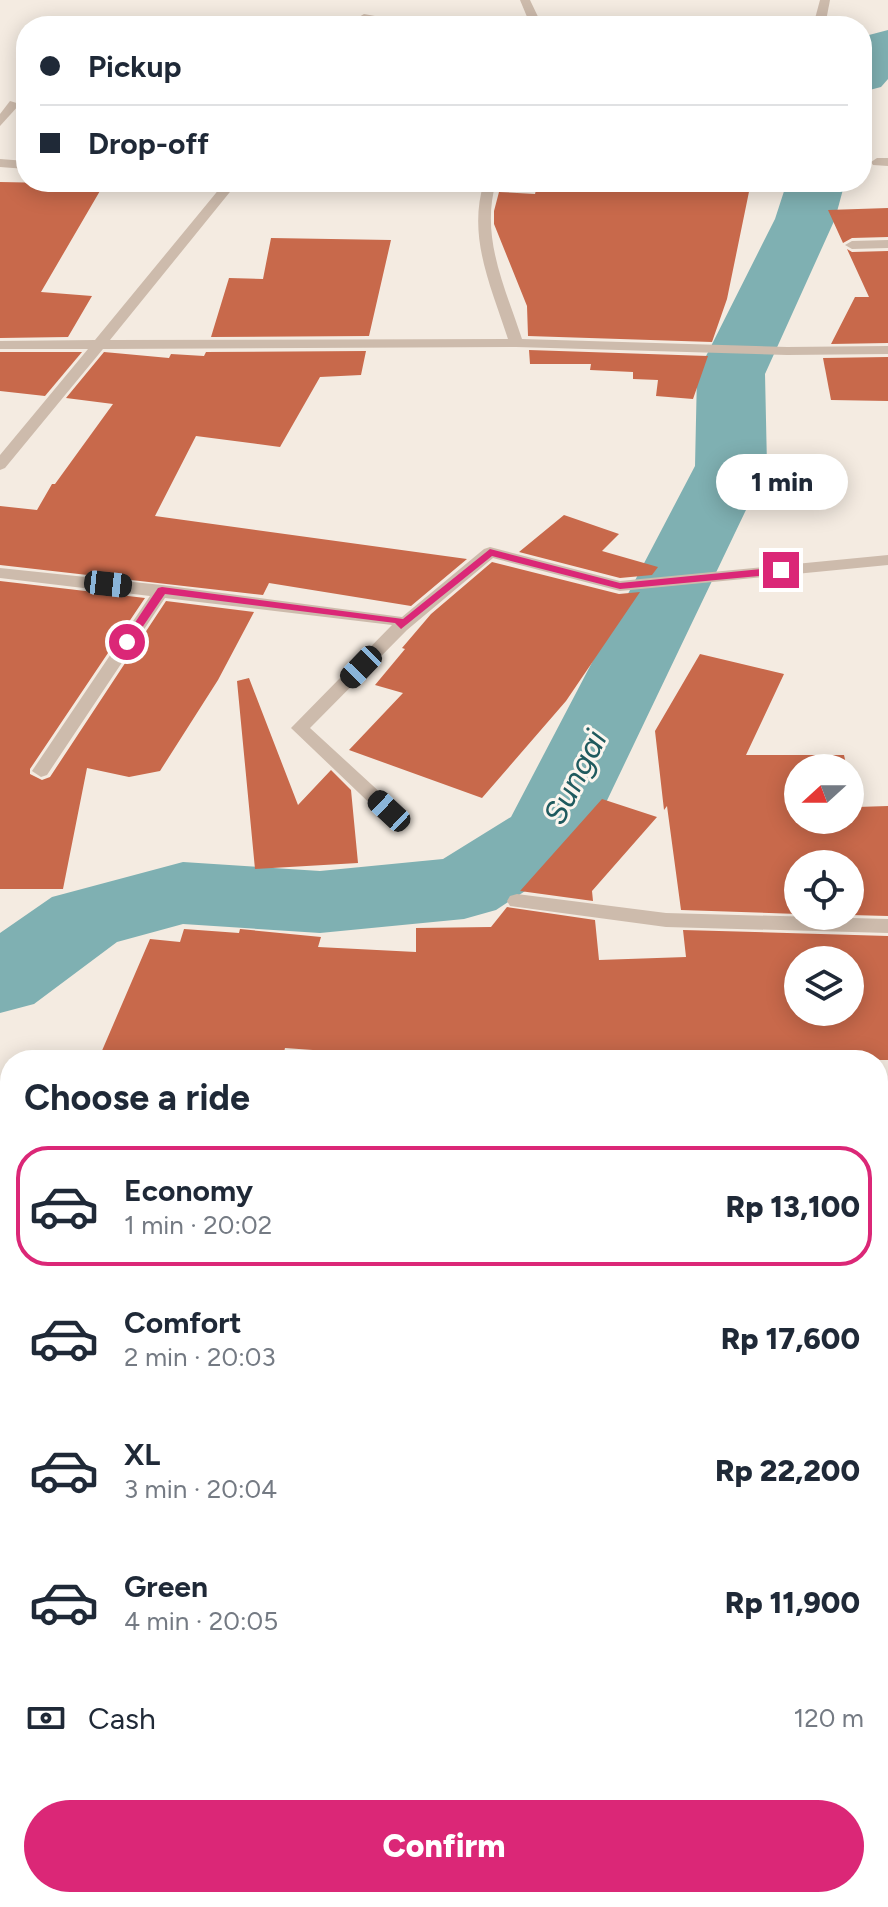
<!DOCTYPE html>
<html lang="en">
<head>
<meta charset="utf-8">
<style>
  body { margin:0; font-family:Figtree,sans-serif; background:#f6f6f7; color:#1f2937; height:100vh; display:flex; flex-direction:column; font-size:30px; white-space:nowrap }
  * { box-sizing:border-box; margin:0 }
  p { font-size:26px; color:#747a83 }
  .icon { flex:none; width:44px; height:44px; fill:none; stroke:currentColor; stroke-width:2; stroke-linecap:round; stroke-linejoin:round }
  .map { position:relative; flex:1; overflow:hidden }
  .panel { position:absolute; left:0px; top:1050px; width:888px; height:858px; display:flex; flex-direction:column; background:#fff; border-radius:32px 32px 0 0; box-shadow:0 4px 20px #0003 }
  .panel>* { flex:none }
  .guide { position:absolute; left:16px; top:16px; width:856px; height:176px; border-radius:32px; box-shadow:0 4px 20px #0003; display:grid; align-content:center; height:176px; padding:0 24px; background:#fff }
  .needle { width:52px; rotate:249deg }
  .tools { position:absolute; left:784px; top:754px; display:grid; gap:16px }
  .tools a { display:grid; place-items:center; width:80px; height:80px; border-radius:50%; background:#fff; box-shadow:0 4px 20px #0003; font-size:40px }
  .end { position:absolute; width:36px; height:36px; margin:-18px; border:10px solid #db2777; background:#fff; box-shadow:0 0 0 4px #fff }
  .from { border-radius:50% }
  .bubble { position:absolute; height:56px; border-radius:28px; background:#fff; box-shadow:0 4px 20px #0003; font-size:26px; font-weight:800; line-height:56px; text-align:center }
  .car { position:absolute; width:24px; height:48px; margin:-24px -12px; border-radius:10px; box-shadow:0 0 6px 2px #0007; background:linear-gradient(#222 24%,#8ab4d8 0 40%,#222 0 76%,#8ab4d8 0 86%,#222 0) }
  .guide b { display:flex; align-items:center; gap:28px; height:76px; font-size:30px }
  .guide b+b { border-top:2px solid #e0e1e3 }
  .guide i { width:20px; height:20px; background:#1f2937 }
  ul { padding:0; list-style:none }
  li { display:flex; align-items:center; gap:24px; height:120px; margin:0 16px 12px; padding:0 8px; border:4px solid transparent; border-radius:32px }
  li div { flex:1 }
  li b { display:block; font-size:30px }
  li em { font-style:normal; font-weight:800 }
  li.current { border-color:#db2777 }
  li>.icon { width:72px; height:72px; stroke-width:1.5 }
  h2 { padding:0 24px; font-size:36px; line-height:96px }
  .pay { display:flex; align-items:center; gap:20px; height:88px; padding:0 24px; font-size:30px }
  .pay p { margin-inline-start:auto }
  .cta { display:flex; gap:16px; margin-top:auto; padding:16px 24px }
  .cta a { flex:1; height:92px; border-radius:48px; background:#db2777; color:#fff; font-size:32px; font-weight:800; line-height:92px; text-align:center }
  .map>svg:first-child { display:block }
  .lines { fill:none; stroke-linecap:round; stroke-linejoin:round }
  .river { fill:#7fb0b2; fill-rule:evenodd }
  .building { fill:#c8694b; fill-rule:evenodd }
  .minor { fill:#cdbbac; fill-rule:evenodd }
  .route { fill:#db2777 }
  .labels { text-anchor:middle; stroke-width:6; stroke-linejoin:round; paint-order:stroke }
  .water-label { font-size:32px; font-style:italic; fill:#1f5a5e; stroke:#fbf5ee }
</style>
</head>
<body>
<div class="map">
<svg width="888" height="1907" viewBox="0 0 888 1907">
  <rect width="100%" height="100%" fill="#f4ebe1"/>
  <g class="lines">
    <!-- river -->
    <g class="river">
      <polygon points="888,30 888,79 881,87 862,92 862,43 869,35"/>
      <polygon points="787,182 845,182 835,219 765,374 767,466 590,836 577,857 496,910 464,919 320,933 183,924 117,942 34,1004 0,1013 0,933 52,897 183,862 320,871 443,859 511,817 695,466 697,374 775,219"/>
    </g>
  </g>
  <!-- building -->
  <g class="building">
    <polygon points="0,182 104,184 41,292 92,296 68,337 0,338"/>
    <polygon points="538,182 751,182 727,299 712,342 528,336 527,306 494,224 494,211 499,192 535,194"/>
    <polygon points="888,208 888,237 852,238 843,243 828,210"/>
    <polygon points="271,238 391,240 369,336 211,337 229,278 263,279"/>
    <polygon points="847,249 852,252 888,251 888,343 831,344 855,297 869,297"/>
    <polygon points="529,350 708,356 693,399 656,396 658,380 633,379 633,372 590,370 591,364 530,364"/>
    <polygon points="366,351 361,375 320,377 280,447 196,436 155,516 467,559 411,606 269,583 263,595 0,565 0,506 37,510 52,484 55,484 113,404 66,398 104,352 169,358 171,354 204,356 206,352"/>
    <polygon points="0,352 82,352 45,396 0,391"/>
    <polygon points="888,357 888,401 831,400 823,358"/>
    <polygon points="564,515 619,534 602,551 658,567 652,575 620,578 519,552"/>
    <polygon points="492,562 619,594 640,592 566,701 482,798 349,750 403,693 375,685 405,649 402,648 431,614"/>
    <polygon points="0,581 145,598 30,769 30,774 42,780 50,777 166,601 254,612 218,680 160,771 129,777 87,768 63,889 0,889"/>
    <polygon points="700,654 784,674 746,755 844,755 847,768 798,768 798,820 850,820 850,780 857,807 888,806 888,916 850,915 850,864 798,864 798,914 681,910 667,806 664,810 655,731"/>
    <polygon points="249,678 298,805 331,770 351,790 358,863 255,869 237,681"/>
    <polygon points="602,799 657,817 592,891 593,901 520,891"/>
    <path d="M507,907L595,920L599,960L686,957L683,930L888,936V1060H410V1057L285,1048L282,1060H142L101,1053L150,939L180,942L184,929L239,933L240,929L321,937L318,947L416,952V928L491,927ZM798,960H850V1012H798Z"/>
  </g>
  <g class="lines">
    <!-- minor -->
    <g class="minor">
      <polygon points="520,0 530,0 541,23 571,23 577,26 528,26 530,24"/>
      <polygon points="820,0 830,0 825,26 813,26"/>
      <polygon points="364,14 413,23 419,26 395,26 360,19 359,17"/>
      <polygon points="10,101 20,104 0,126 0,114"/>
      <polygon points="877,158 888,158 888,166 873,165 871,162"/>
      <polygon points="0,159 26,161 26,169 0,167"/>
      <path d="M225,182H238L110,340L508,339C491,286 467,237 484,182H496C480,237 505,287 522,339L787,347L888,346V354L787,355L516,347L103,349L5,468L0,470V455L88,349H0V341L95,340Z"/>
      <polygon points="888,240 888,248 852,249 845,245 852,241"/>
      <polygon points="490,547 620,581 888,555 888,565 620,591 493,558 407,630 310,728 396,807 398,811 396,815 382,815 291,728 392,625 165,598 47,775 41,777 32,771 150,596 0,578 0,568 162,585 402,617 484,549"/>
      <polygon points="517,894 666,913 888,919 888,933 666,927 510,906 507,901 510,896"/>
      <polygon points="888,1155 888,1171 878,1172 878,1156"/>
      <rect x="0" y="1592" width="10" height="24"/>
    </g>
  </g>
  <!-- route -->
  <polygon class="route" points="490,549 620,583 781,567 786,570 781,574 620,589 492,556 401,629 395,623 165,594 131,644 122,642 158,588 162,587 403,619"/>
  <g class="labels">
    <!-- water labels -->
    <g class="water-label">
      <text transform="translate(575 777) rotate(-63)" y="11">Sungai</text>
    </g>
  </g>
</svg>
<div class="tools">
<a><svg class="needle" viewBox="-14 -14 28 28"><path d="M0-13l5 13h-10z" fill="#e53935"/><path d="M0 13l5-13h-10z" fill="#747a83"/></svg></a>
<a><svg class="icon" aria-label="locate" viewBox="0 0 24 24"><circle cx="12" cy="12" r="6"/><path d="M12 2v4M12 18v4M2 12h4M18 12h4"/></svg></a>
<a><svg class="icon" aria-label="layers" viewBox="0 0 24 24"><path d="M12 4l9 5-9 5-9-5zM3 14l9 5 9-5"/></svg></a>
</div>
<i class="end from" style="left:127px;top:642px"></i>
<i class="end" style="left:781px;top:570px"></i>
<div class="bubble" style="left:716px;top:454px;width:132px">1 min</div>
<i class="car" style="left:108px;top:584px;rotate:96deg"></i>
<i class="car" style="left:361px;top:667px;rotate:224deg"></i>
<i class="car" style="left:389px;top:811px;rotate:313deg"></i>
<div class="guide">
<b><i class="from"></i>Pickup</b>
<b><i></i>Drop-off</b>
</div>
<section class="panel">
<h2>Choose a ride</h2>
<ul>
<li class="current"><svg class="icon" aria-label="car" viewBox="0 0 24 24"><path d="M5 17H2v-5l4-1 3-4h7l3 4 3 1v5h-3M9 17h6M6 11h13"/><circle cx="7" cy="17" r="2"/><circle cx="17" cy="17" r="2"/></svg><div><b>Economy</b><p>1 min · 20:02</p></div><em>Rp 13,100</em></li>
<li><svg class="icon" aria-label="car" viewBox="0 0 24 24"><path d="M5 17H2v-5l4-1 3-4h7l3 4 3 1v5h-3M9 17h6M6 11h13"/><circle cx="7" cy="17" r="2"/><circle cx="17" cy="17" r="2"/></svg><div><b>Comfort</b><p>2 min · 20:03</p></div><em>Rp 17,600</em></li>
<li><svg class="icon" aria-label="car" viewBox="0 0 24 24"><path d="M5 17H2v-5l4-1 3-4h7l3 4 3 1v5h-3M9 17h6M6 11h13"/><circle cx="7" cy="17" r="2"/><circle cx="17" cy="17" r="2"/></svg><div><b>XL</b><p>3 min · 20:04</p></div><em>Rp 22,200</em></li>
<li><svg class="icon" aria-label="car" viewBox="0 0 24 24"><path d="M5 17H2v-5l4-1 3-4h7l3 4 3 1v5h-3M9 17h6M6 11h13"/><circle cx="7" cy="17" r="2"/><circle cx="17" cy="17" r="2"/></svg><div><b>Green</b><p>4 min · 20:05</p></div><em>Rp 11,900</em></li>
</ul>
<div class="pay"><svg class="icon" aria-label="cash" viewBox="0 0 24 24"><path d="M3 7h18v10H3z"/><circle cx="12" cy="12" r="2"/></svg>Cash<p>120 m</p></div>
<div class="cta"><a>Confirm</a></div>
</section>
</div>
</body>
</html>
